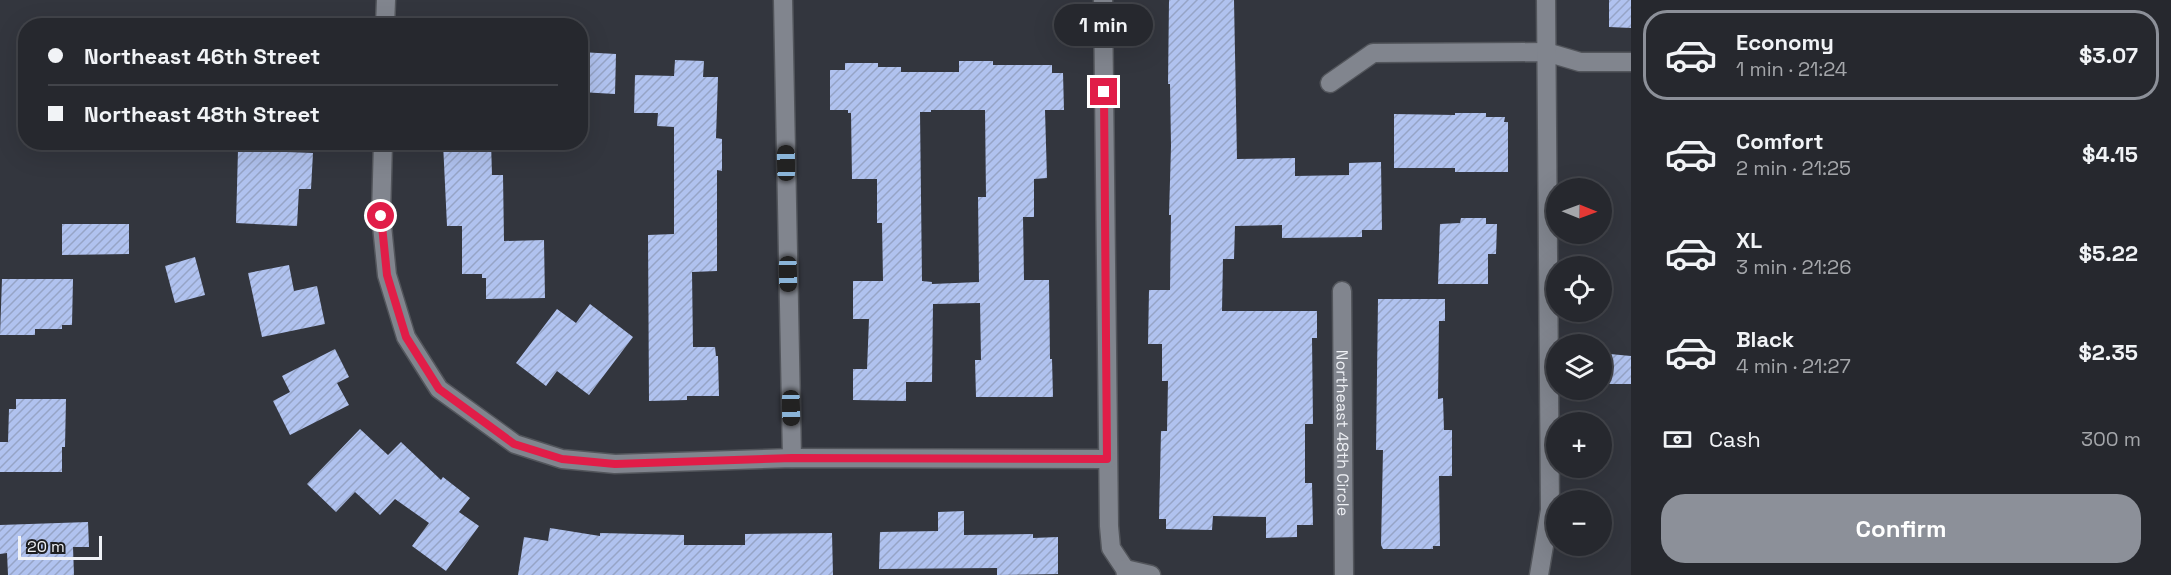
<!DOCTYPE html>
<html lang="en">
<head>
<meta charset="utf-8">
<style>
  body { margin:0; font-family:"Space Grotesk",sans-serif; background:#32343a; color:#f1f3f6; height:100vh; display:flex; flex-direction:column; font-size:22px; white-space:nowrap }
  * { box-sizing:border-box; margin:0 }
  p { font-size:20px; color:#a4a6aa }
  .icon { flex:none; width:33px; height:33px; fill:none; stroke:currentColor; stroke-width:2; stroke-linecap:round; stroke-linejoin:round }
  .map { position:relative; flex:1; overflow:hidden }
  .sheet { display:flex; flex-direction:column; background:#26282e; width:540px }
  .sheet>* { flex:none }
  .top-card { position:absolute; left:18px; top:18px; width:570px; height:132px; border-radius:24px; box-shadow:0 6px 24px #0002,0 0 0 2px #42444a; display:grid; align-content:center; height:132px; padding:0 30px; background:#26282e }
  .needle { width:39px; rotate:91deg }
  .buttons { position:absolute; left:1546px; top:178px; display:grid; gap:12px }
  .buttons a { display:grid; place-items:center; width:66px; height:66px; border-radius:50%; background:#26282e; box-shadow:0 6px 24px #0002,0 0 0 2px #42444a; font-size:30px }
  .scale { position:absolute; left:18px; bottom:15px; width:84px; box-sizing:border-box; padding-left:6px; border:3px solid #eff1f6; border-top:0; font-size:16px; line-height:21px; white-space:nowrap; color:#eff1f6; -webkit-text-stroke:4px #1d1e21; paint-order:stroke }
  .end { position:absolute; width:27px; height:27px; margin:-14px; border:8px solid #e11d48; background:#fff; box-shadow:0 0 0 3px #fff }
  .from { border-radius:50% }
  .bubble { position:absolute; height:42px; border-radius:21px; background:#26282e; box-shadow:0 6px 24px #0002,0 0 0 2px #42444a; font-size:20px; font-weight:700; line-height:42px; text-align:center }
  .car { position:absolute; width:18px; height:36px; margin:-18px -9px; border-radius:8px; box-shadow:0 0 4px 2px #0007; background:linear-gradient(#222 24%,#8ab4d8 0 40%,#222 0 76%,#8ab4d8 0 86%,#222 0) }
  .top-card b { display:flex; align-items:center; gap:21px; height:57px; font-size:22px }
  .top-card b+b { border-top:2px solid #42444a }
  .top-card i { width:15px; height:15px; background:#f1f3f6 }
  ul { padding:10px 0 0; list-style:none }
  li { display:flex; align-items:center; gap:18px; height:90px; margin:0 12px 9px; padding:0 18px; border:3px solid transparent; border-radius:24px }
  li div { flex:1 }
  li b { display:block; font-size:22px }
  li em { font-style:normal; font-weight:700 }
  li.selected { border-color:#8c9099 }
  li>.icon { width:54px; height:54px; stroke-width:1.5 }
  .pay { display:flex; align-items:center; gap:15px; height:66px; padding:0 30px; font-size:22px }
  .pay p { margin-inline-start:auto }
  .cta { display:flex; gap:12px; margin-top:auto; padding:12px 30px }
  .cta a { flex:1; height:69px; border-radius:24px; background:#8c9099; color:#fff; font-size:24px; font-weight:700; line-height:69px; text-align:center }
  main { display:flex; flex:1; min-height:0 }
  .map>svg:first-child { display:block }
  .building { fill:url(#building-hatch); fill-rule:evenodd }
  .lines { fill:none; stroke-linecap:round; stroke-linejoin:round }
  .street-casing { stroke:#52555b; stroke-width:21 }
  .street { stroke:#81858e; stroke-width:18 }
  .route { stroke:#e11d48; stroke-width:8 }
  .labels { text-anchor:middle; stroke-width:6; stroke-linejoin:round; paint-order:stroke }
  .street-label { font-size:16px; fill:#eff1f6; stroke:#1d1e21 }
</style>
</head>
<body>
<main>
<div class="map">
<svg width="1631" height="575" viewBox="0 0 1631 575">
  <defs>
    <pattern id="building-hatch" width="6" height="6" patternUnits="userSpaceOnUse" patternTransform="scale(1.5)"><rect width="6" height="6" fill="#b0c2ef"/><path d="M-1 1l2-2M0 6l6-6M5 7l2-2" fill="none" stroke="#96a4c6"/></pattern>
  </defs>
  <rect width="100%" height="100%" fill="#33363e"/>
  <!-- building -->
  <g class="building">
    <polygon points="1169,0 1234,0 1237,159 1295,158 1295,176 1349,175 1349,163 1381,162 1382,230 1362,230 1362,237 1282,238 1282,225 1235,226 1234,259 1223,259 1222,311 1317,311 1317,338 1312,338 1313,424 1305,424 1305,483 1312,483 1313,525 1297,525 1297,537 1266,538 1266,517 1213,516 1212,530 1166,529 1166,519 1159,519 1161,431 1167,431 1168,381 1162,381 1162,344 1148,344 1149,290 1170,290 1171,215 1169,215 1171,146 1170,84 1168,84"/>
    <polygon points="1609,0 1631,0 1631,28 1609,27"/>
    <polygon points="580,52 616,54 615,94 580,92"/>
    <polygon points="675,60 704,61 703,77 718,77 716,138 722,139 722,171 717,170 717,271 692,272 693,347 715,347 716,356 718,356 719,396 687,396 687,400 649,401 648,235 674,234 674,127 657,126 658,113 634,113 635,75 674,76"/>
    <path d="M959,61H993V65H1052V73H1063L1064,110H1045L1047,178L1034,179V217H1023L1024,280H1049L1050,359H1052L1053,397H976L975,360H981L980,303L933,304L932,382H906V401L853,400V369H867L869,319H853V281H883L882,223H877V179H852L851,113H848V110H830V70H845V63H878V67H901V72H959ZM931,110H985L986,197H978L979,282L932,284V282L922,281L920,112H931Z"/>
    <polygon points="1455,113 1486,113 1486,117 1505,117 1504,122 1508,122 1508,172 1455,172 1455,168 1394,168 1394,114 1455,115"/>
    <polygon points="491,142 492,175 503,175 504,241 544,240 545,298 486,299 486,278 482,278 482,274 462,274 462,226 447,226 443,143"/>
    <polygon points="238,150 313,153 311,189 299,189 297,226 236,223"/>
    <polygon points="1461,218 1486,218 1486,224 1497,224 1496,254 1488,254 1488,284 1438,284 1440,224 1460,223"/>
    <polygon points="62,224 129,224 129,254 62,255"/>
    <polygon points="195,257 205,295 175,303 165,266"/>
    <polygon points="289,265 294,291 317,286 325,324 262,337 248,273"/>
    <polygon points="2,279 73,279 72,325 62,325 62,329 35,329 35,335 0,335"/>
    <polygon points="1378,299 1445,299 1445,321 1439,321 1438,399 1443,398 1444,430 1452,430 1452,476 1439,476 1440,546 1433,546 1433,549 1383,549 1381,545 1383,450 1376,450"/>
    <polygon points="590,304 633,337 589,395 557,371 546,386 516,363 557,309 576,323"/>
    <polygon points="335,349 349,377 337,383 349,405 290,435 273,401 290,392 282,376"/>
    <polygon points="1610,354 1631,356 1631,384 1609,384"/>
    <polygon points="16,399 66,399 65,447 62,447 62,472 0,472 0,442 8,442 9,409 16,409"/>
    <polygon points="360,429 388,455 401,442 441,480 443,477 470,498 459,512 479,526 446,571 412,546 429,523 395,499 380,515 355,492 336,512 307,484"/>
    <polygon points="964,511 964,535 1033,534 1033,538 1058,537 1058,574 997,575 997,568 879,569 880,532 938,531 938,512"/>
    <polygon points="88,522 89,547 73,547 74,575 8,575 7,553 0,554 0,525"/>
    <polygon points="550,528 600,536 600,533 684,535 684,545 745,545 745,534 832,533 833,575 518,575 524,537 548,541"/>
  </g>
  <g class="lines">
    <!-- street casing -->
    <g class="street-casing">
      <g id="street">
        <polyline points="783,0 792,458"/>
        <polyline points="1103,0 1109,526 1111,548 1125,569 1126,575"/>
        <polyline points="385,26 386,0"/>
        <polyline points="1330,83 1373,53 1546,52 1580,62 1631,62"/>
        <polyline points="383,142 381,216 387,275 406,337 439,389 515,444 562,459 615,464 792,458 1107,459"/>
        <path id="s1" d="M1342,291L1344,575"/>
        <polyline points="1125,569 1151,575"/>
        <polyline points="1539,575 1550,510 1546,0"/>
      </g>
    </g>
    <!-- street -->
    <use href="#street" class="street"/>
  </g>
  <g class="lines">
    <!-- route -->
    <polyline class="route" points="381,216 387,275 406,337 439,389 514,444 562,459 615,464 792,458 1107,459 1104,92"/>
  </g>
  <g class="labels">
    <!-- street labels -->
    <g class="street-label">
      <text dy="6" stroke="none"><textPath href="#s1" startOffset="142">Northeast 48th Circle</textPath></text>
    </g>
  </g>
</svg>
<div class="buttons">
<a><svg class="needle" viewBox="-14 -14 28 28"><path d="M0-13l5 13h-10z" fill="#e53935"/><path d="M0 13l5-13h-10z" fill="#a4a6aa"/></svg></a>
<a><svg class="icon" aria-label="locate" viewBox="0 0 24 24"><circle cx="12" cy="12" r="6"/><path d="M12 2v4M12 18v4M2 12h4M18 12h4"/></svg></a>
<a><svg class="icon" aria-label="layers" viewBox="0 0 24 24"><path d="M12 4l9 5-9 5-9-5zM3 14l9 5 9-5"/></svg></a>
<a>+</a>
<a>−</a>
</div>
<div class="scale">20 m</div>
<i class="end from" style="left:381px;top:216px"></i>
<i class="end" style="left:1104px;top:92px"></i>
<div class="bubble" style="left:1054px;top:4px;width:99px">1 min</div>
<i class="car" style="left:786px;top:163px;rotate:359deg"></i>
<i class="car" style="left:788px;top:274px;rotate:179deg"></i>
<i class="car" style="left:791px;top:408px;rotate:179deg"></i>
<div class="top-card">
<b><i class="from"></i>Northeast 46th Street</b>
<b><i></i>Northeast 48th Street</b>
</div>
</div>
<section class="sheet">
<ul>
<li class="selected"><svg class="icon" aria-label="car" viewBox="0 0 24 24"><path d="M5 17H2v-5l4-1 3-4h7l3 4 3 1v5h-3M9 17h6M6 11h13"/><circle cx="7" cy="17" r="2"/><circle cx="17" cy="17" r="2"/></svg><div><b>Economy</b><p>1 min · 21:24</p></div><em>$3.07</em></li>
<li><svg class="icon" aria-label="car" viewBox="0 0 24 24"><path d="M5 17H2v-5l4-1 3-4h7l3 4 3 1v5h-3M9 17h6M6 11h13"/><circle cx="7" cy="17" r="2"/><circle cx="17" cy="17" r="2"/></svg><div><b>Comfort</b><p>2 min · 21:25</p></div><em>$4.15</em></li>
<li><svg class="icon" aria-label="car" viewBox="0 0 24 24"><path d="M5 17H2v-5l4-1 3-4h7l3 4 3 1v5h-3M9 17h6M6 11h13"/><circle cx="7" cy="17" r="2"/><circle cx="17" cy="17" r="2"/></svg><div><b>XL</b><p>3 min · 21:26</p></div><em>$5.22</em></li>
<li><svg class="icon" aria-label="car" viewBox="0 0 24 24"><path d="M5 17H2v-5l4-1 3-4h7l3 4 3 1v5h-3M9 17h6M6 11h13"/><circle cx="7" cy="17" r="2"/><circle cx="17" cy="17" r="2"/></svg><div><b>Black</b><p>4 min · 21:27</p></div><em>$2.35</em></li>
</ul>
<div class="pay"><svg class="icon" aria-label="cash" viewBox="0 0 24 24"><path d="M3 7h18v10H3z"/><circle cx="12" cy="12" r="2"/></svg>Cash<p>300 m</p></div>
<div class="cta"><a>Confirm</a></div>
</section>
</main>
</body>
</html>
